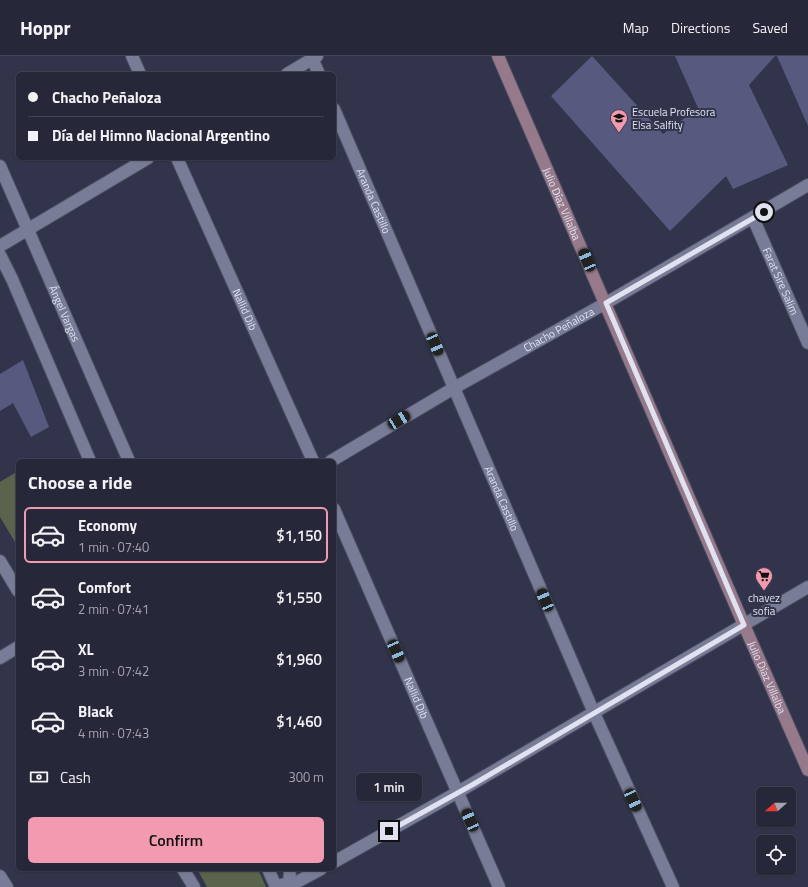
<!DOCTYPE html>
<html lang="en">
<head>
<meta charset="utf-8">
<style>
  body { margin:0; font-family:"Titillium Web",sans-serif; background:#2e2f40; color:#f1f3f6; height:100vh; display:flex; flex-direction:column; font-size:15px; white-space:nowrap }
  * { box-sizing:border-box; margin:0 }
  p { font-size:13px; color:#a4a5ae }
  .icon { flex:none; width:22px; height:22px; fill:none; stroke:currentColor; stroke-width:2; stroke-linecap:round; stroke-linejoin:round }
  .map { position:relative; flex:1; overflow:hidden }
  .side { position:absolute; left:16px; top:403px; width:320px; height:412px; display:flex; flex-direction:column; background:#262738; border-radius:6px; box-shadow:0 1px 3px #0004,0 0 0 1px #424453 }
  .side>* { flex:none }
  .guide { position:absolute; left:16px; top:16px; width:320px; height:88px; border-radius:6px; box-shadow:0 1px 3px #0004,0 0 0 1px #424453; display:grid; align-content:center; height:88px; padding:0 12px; background:#262738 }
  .needle { width:26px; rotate:249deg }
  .tools { position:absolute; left:756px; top:731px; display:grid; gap:8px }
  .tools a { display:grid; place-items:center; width:40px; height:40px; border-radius:6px; background:#262738; box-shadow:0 1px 3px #0004,0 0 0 1px #424453; font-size:20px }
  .end { position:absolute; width:18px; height:18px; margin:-9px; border:5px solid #e0e2f1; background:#111; box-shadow:0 0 0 2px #111 }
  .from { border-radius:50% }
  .bubble { position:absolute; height:28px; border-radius:6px; background:#262738; box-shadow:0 1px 3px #0004,0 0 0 1px #424453; font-size:13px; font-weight:600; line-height:28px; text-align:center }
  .car { position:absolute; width:12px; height:24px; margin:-12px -6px; border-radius:5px; box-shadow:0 0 3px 1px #0007; background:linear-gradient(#222 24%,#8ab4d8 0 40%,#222 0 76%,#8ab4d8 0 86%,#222 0) }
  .guide b { display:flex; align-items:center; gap:14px; height:38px; font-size:15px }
  .guide b+b { border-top:1px solid #424453 }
  .guide i { width:10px; height:10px; background:#f1f3f6 }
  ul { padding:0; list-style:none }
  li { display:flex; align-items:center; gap:12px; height:56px; margin:0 8px 6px; padding:0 4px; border:2px solid transparent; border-radius:6px }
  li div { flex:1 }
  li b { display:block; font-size:15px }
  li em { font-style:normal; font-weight:600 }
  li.active { border-color:#f29aaf }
  li>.icon { width:36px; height:36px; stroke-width:1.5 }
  h2 { padding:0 12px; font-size:18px; line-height:48px }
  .pay { display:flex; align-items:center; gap:10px; height:44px; padding:0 12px; font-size:15px }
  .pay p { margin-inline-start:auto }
  .cta { display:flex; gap:8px; margin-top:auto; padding:8px 12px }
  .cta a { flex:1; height:46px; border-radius:6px; background:#f29aaf; color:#111; font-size:16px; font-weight:600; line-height:46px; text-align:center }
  header { display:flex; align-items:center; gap:24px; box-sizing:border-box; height:56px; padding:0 20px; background:#262738; border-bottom:1px solid #424453 }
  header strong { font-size:19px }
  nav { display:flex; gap:22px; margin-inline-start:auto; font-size:14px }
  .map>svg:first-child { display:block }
  .green { fill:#5a634b }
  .building { fill:#575a7e }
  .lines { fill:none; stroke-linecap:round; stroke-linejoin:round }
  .street-casing { stroke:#4d4f63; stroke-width:14 }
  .secondary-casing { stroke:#4d4f63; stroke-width:14 }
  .street { stroke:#797c96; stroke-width:12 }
  .secondary { stroke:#97798c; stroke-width:12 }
  .route { stroke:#e0e2f1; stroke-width:5 }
  .labels { text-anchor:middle; stroke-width:4; stroke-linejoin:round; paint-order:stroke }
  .poi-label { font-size:11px; fill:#e0e2f1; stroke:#32344b; text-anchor:start }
  .street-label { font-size:11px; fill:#e0e2f1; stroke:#32344b }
</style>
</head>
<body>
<header>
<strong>Hoppr</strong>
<nav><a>Map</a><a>Directions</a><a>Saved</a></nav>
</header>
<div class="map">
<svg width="808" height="831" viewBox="0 0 808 831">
  <rect width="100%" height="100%" fill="#32344b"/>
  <!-- green -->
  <g class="green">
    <polygon points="18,415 18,491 0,461 0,426"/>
    <polygon points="197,813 258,813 266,831 207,831"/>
  </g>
  <!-- building -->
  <g class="building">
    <polygon points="592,0 663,78 698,52 675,0 775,0 749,29 788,109 733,133 726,120 670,175 551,40"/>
    <polygon points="777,0 808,0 808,70"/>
    <polygon points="23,304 49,371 31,381 13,347 0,355 0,318"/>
  </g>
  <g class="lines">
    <!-- street casing -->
    <g class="street-casing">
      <g id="street">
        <polyline points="132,0 140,18"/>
        <polyline points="311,0 319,18"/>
        <polyline points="287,18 317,0"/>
        <path id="s1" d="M334,53L594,657L673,831"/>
        <path id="s2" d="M177,102L313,405"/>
        <path id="s3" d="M0,110L129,405"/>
        <path id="s4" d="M753,162L808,287"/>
        <polyline points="0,190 148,102"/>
        <polyline points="0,199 12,223 90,405"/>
        <path id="s5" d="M331,405L454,332L606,247L808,129"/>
        <path id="s6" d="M334,453L499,831"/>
        <polyline points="0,505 18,535"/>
        <polyline points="0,602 18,591"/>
        <polyline points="334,806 458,736 808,531"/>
        <polyline points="183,813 194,831"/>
        <polyline points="268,813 276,831"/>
        <polyline points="0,820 7,831"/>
        <polyline points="276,830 297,826 321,813"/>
        <polyline points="289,831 290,813"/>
      </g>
    </g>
    <!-- secondary casing -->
    <g class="secondary-casing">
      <g id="secondary">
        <path id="s7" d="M498,0L744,569L808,714"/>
      </g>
    </g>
    <!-- street -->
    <use href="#street" class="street"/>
    <!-- secondary -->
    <use href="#secondary" class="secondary"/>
  </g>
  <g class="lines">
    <!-- route -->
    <polyline class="route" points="389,775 472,729 744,569 606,247 764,156"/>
  </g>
  <!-- icons -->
  <defs>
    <g id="school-pin" transform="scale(0.9)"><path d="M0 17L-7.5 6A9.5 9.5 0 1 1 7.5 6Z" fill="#f29aaf" stroke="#32344b"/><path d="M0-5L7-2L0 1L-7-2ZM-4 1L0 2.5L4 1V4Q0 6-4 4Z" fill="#111"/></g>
    <g id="supermarket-pin" transform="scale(0.9)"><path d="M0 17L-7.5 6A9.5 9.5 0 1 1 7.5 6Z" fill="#f29aaf" stroke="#32344b"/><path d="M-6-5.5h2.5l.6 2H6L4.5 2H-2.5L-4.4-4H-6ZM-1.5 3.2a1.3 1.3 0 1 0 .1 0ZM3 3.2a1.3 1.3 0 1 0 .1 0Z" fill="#111"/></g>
  </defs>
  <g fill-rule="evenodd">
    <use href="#school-pin" x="619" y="62"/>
    <use href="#supermarket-pin" x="764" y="520"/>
  </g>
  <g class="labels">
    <!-- poi labels -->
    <g class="poi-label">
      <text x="632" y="60">Escuela Profesora<tspan x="632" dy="13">Elsa Salfity</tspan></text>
      <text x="764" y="546" text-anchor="middle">chavez<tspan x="764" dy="13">sofia</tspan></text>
    </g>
    <!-- street labels -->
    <g class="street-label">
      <text dy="4" stroke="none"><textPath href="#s1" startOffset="100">Aranda Castillo</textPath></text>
      <text dy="4" stroke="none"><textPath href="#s7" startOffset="161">Julio Díaz Villalba</textPath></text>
      <text dy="4" stroke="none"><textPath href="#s4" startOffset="69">Farat Sire Salim</textPath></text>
      <text dy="4" stroke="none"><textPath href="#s2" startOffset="166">Nallid Dib</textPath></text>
      <text dy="4" stroke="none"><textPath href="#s3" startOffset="161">Ángel Vargas</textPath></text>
      <text dy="4" stroke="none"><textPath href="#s5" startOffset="263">Chacho Peñaloza</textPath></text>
      <text dy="4" stroke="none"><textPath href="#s1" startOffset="424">Aranda Castillo</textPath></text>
      <text dy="4" stroke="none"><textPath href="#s7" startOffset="677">Julio Díaz Villalba</textPath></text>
      <text dy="4" stroke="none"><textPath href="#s6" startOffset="206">Nallid Dib</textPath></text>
    </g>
  </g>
</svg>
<div class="tools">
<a><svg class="needle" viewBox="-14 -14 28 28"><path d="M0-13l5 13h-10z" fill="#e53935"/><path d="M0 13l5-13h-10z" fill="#a4a5ae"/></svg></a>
<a><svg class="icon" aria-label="locate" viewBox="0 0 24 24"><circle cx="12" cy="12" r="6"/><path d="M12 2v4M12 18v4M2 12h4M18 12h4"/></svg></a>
</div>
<i class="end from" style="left:764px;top:156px"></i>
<i class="end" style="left:389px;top:775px"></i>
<div class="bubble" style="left:356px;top:717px;width:66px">1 min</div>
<i class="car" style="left:587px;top:204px;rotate:337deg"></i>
<i class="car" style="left:435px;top:288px;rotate:157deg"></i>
<i class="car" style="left:399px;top:364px;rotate:59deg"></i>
<i class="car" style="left:545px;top:544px;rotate:337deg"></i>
<i class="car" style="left:396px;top:595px;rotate:156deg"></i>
<i class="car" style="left:633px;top:744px;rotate:155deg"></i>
<i class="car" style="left:470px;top:764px;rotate:336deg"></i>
<div class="guide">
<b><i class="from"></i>Chacho Peñaloza</b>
<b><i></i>Día del Himno Nacional Argentino</b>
</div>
<section class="side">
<h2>Choose a ride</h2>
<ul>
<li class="active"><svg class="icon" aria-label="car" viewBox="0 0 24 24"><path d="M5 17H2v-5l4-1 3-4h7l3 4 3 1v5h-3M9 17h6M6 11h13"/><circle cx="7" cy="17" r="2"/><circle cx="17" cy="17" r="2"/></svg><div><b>Economy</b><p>1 min · 07:40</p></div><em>$1,150</em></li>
<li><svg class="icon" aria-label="car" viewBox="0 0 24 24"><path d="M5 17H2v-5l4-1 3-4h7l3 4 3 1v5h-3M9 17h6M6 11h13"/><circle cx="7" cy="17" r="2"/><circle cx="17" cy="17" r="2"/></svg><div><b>Comfort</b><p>2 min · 07:41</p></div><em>$1,550</em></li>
<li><svg class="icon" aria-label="car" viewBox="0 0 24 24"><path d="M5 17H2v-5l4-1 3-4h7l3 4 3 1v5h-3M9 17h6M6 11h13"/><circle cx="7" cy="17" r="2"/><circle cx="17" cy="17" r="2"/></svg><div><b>XL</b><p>3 min · 07:42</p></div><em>$1,960</em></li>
<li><svg class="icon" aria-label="car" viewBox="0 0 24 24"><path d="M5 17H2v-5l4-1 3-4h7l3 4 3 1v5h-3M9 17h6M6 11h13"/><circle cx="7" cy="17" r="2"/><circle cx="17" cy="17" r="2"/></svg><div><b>Black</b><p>4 min · 07:43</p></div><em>$1,460</em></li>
</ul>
<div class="pay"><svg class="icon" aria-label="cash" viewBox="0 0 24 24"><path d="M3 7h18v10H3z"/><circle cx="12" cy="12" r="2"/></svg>Cash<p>300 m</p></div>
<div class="cta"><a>Confirm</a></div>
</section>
</div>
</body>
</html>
